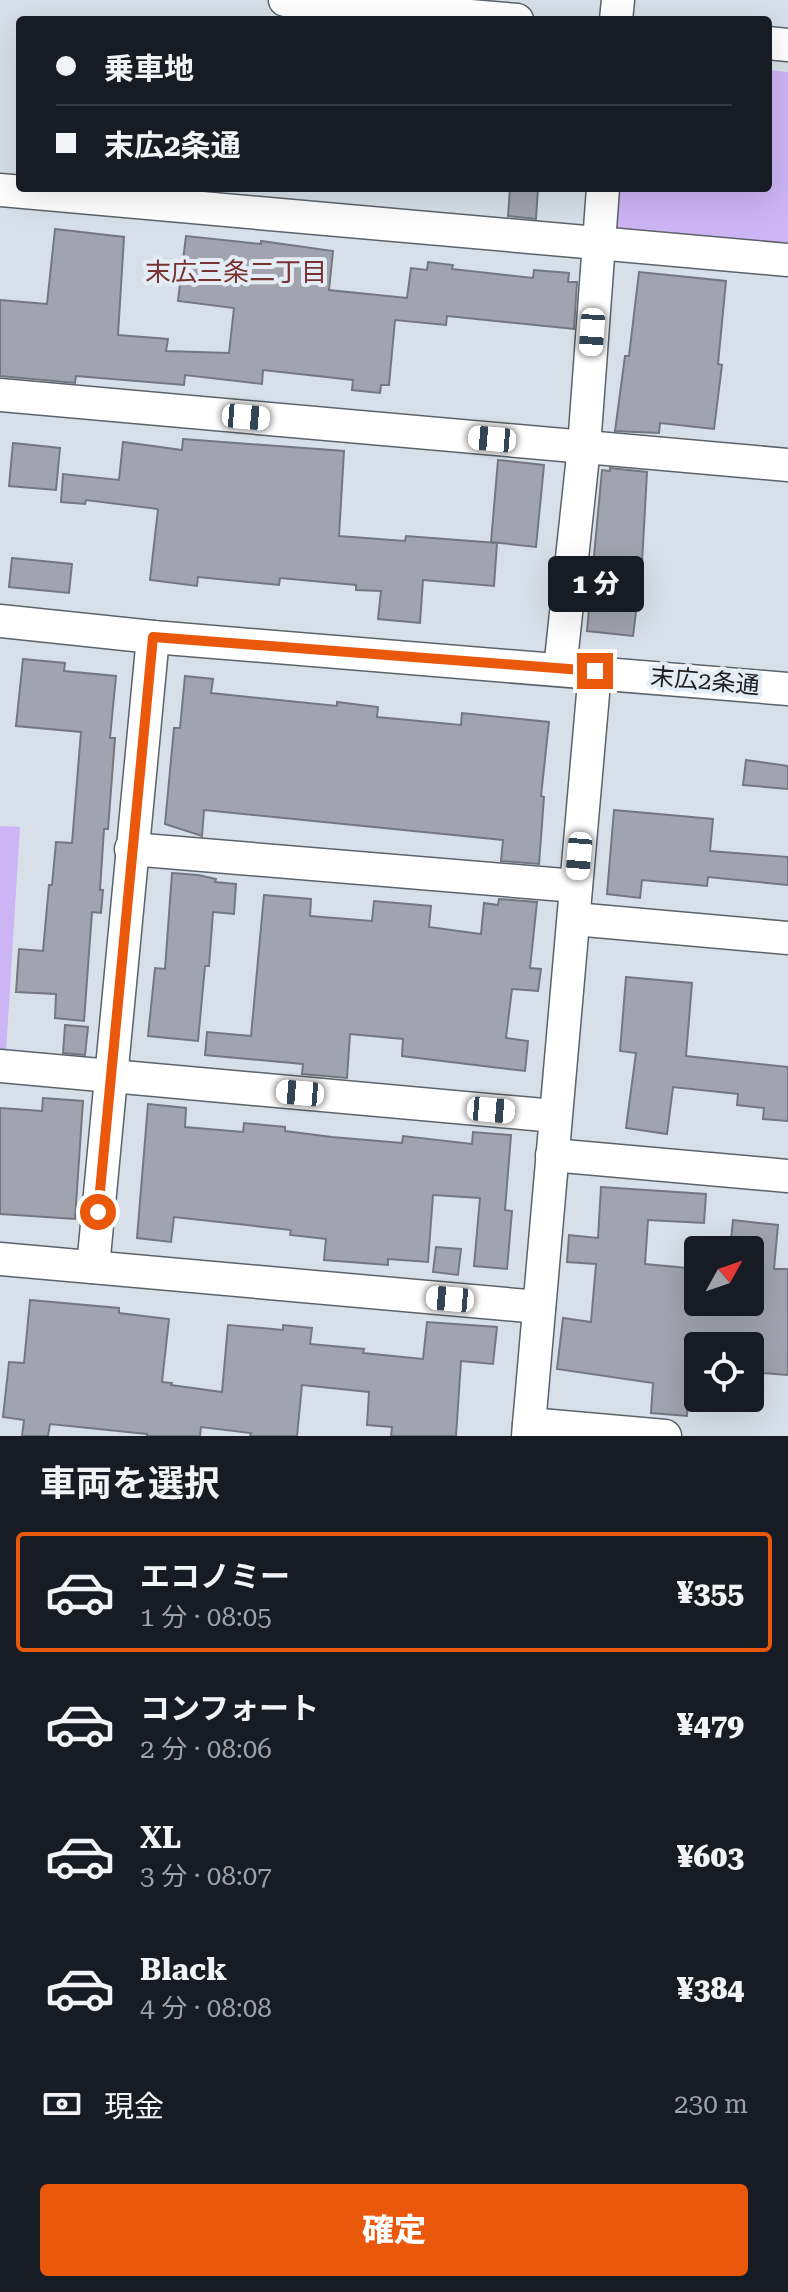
<!DOCTYPE html>
<html lang="ja">
<head>
<meta charset="utf-8">
<style>
  body { margin:0; font-family:"Roboto Serif","Noto Sans JP",serif; background:#242831; color:#f1f3f6; height:100vh; display:flex; flex-direction:column; font-size:30px; white-space:nowrap }
  * { box-sizing:border-box; margin:0 }
  p { font-size:26px; color:#9ea1a6 }
  .icon { flex:none; width:44px; height:44px; fill:none; stroke:currentColor; stroke-width:2; stroke-linecap:round; stroke-linejoin:round }
  .map { position:relative; height:1436px; overflow:hidden }
  .sheet { display:flex; flex-direction:column; background:#171b24; flex:1 }
  .sheet>* { flex:none }
  .top-card { position:absolute; left:16px; top:16px; width:756px; height:176px; border-radius:8px; box-shadow:0 8px 32px #0002; display:grid; align-content:center; height:176px; padding:0 40px; background:#171b24 }
  .needle { width:52px; rotate:50deg }
  .controls { position:absolute; left:684px; top:1236px; display:grid; gap:16px }
  .controls a { display:grid; place-items:center; width:80px; height:80px; border-radius:8px; background:#171b24; box-shadow:0 8px 32px #0002; font-size:40px }
  .end { position:absolute; width:36px; height:36px; margin:-18px; border:10px solid #ea580c; background:#fff; box-shadow:0 0 0 4px #fff }
  .from { border-radius:50% }
  .bubble { position:absolute; height:56px; border-radius:8px; background:#171b24; box-shadow:0 8px 32px #0002; font-size:26px; font-weight:800; line-height:56px; text-align:center }
  .car { position:absolute; width:24px; height:48px; margin:-24px -12px; border-radius:10px; box-shadow:0 0 6px 2px #0007; background:linear-gradient(#fff 24%,#345 0 40%,#fff 0 76%,#345 0 86%,#fff 0) }
  .top-card b { display:flex; align-items:center; gap:28px; height:76px; font-size:30px }
  .top-card b+b { border-top:2px solid #363941 }
  .top-card i { width:20px; height:20px; background:#f1f3f6 }
  ul { padding:0; list-style:none }
  li { display:flex; align-items:center; gap:24px; height:120px; margin:0 16px 12px; padding:0 24px; border:4px solid transparent; border-radius:8px }
  li div { flex:1 }
  li b { display:block; font-size:30px }
  li em { font-style:normal; font-weight:800 }
  li.selected { border-color:#ea580c }
  li>.icon { width:72px; height:72px; stroke-width:1.5 }
  h2 { padding:0 40px; font-size:36px; line-height:96px }
  .pay { display:flex; align-items:center; gap:20px; height:88px; padding:0 40px; font-size:30px }
  .pay p { margin-inline-start:auto }
  .button { display:flex; gap:16px; margin-top:auto; padding:16px 40px }
  .button a { flex:1; height:92px; border-radius:8px; background:#ea580c; color:#fff; font-size:32px; font-weight:800; line-height:92px; text-align:center }
  .map>svg:first-child { display:block }
  .green { fill:#ccb4f5 }
  .building { fill:#a1a4ae; stroke:#747780; stroke-width:2 }
  .lines { fill:none; stroke-linecap:round; stroke-linejoin:round }
  .street-casing { stroke:#5b6269; stroke-width:35 }
  .street { stroke:#fff; stroke-width:32 }
  .route { stroke:#ea580c; stroke-width:10 }
  .labels { text-anchor:middle; stroke-width:8; stroke-linejoin:round; paint-order:stroke }
  .street-label { font-size:24px; fill:#1d2023; stroke:#e4edf6 }
  .neighbourhood-label { font-size:26px; fill:#7a3231; stroke:#e4edf6 }
</style>
</head>
<body>
<div class="map">
<svg width="788" height="1436" viewBox="0 0 788 1436">
  <rect width="100%" height="100%" fill="#d7e0e8"/>
  <!-- green -->
  <g class="green">
    <polygon points="768,70 788,72 788,244 613,229 617,188 768,188"/>
    <polygon points="0,826 20,827 6,1052 0,1051"/>
  </g>
  <!-- building -->
  <g class="building">
    <polygon points="510,188 538,188 536,219 508,216"/>
    <polygon points="55,229 124,237 118,335 168,339 166,351 229,353 234,308 178,301 186,236 261,244 261,241 333,251 329,290 407,298 411,268 427,270 428,262 453,265 452,269 533,278 534,270 569,273 568,282 577,282 574,329 447,316 446,325 395,320 389,385 381,385 380,393 352,390 353,380 263,370 262,384 185,375 184,385 76,376 75,383 0,376 0,300 47,304"/>
    <polygon points="639,272 726,281 718,364 722,365 714,429 660,423 659,433 615,431 625,356 629,356"/>
    <polygon points="183,439 344,451 339,536 405,541 406,536 497,543 494,586 423,580 420,623 378,619 381,591 356,590 356,585 280,578 279,585 198,577 197,586 150,580 158,509 86,500 85,504 61,502 63,474 119,480 123,442 182,450"/>
    <polygon points="13,443 60,448 56,490 9,486"/>
    <polygon points="498,460 544,465 536,547 491,542"/>
    <polygon points="610,468 647,472 642,563 633,636 587,631 602,470 610,471"/>
    <polygon points="12,558 72,564 69,593 9,587"/>
    <polygon points="23,659 65,663 64,671 116,676 110,738 115,738 108,829 104,829 100,890 103,890 101,913 92,912 84,1021 55,1018 56,994 16,992 19,949 43,951 49,885 52,885 56,842 72,843 81,732 16,726"/>
    <polygon points="185,676 213,679 211,693 337,706 337,702 378,707 377,717 461,725 462,713 549,722 541,796 544,797 539,864 501,861 503,840 204,810 202,836 165,824 174,728 180,728"/>
    <polygon points="746,760 788,766 788,789 743,785"/>
    <polygon points="614,810 713,819 710,851 788,857 788,885 708,877 707,886 642,880 640,898 607,894"/>
    <polygon points="172,873 198,875 216,879 215,882 236,884 234,914 213,912 209,966 205,966 198,1041 148,1036 155,968 165,969"/>
    <polygon points="264,895 311,899 310,916 372,921 374,901 431,906 429,927 481,934 484,903 498,905 499,899 537,902 530,968 541,969 538,991 512,989 506,1038 528,1041 525,1071 402,1056 403,1039 350,1034 347,1078 302,1074 303,1064 205,1055 207,1032 251,1036"/>
    <polygon points="626,977 692,983 686,1056 788,1067 788,1121 763,1119 764,1108 737,1105 738,1094 673,1087 667,1134 626,1128 636,1053 620,1051"/>
    <polygon points="65,1025 88,1027 85,1055 63,1053"/>
    <polygon points="43,1098 83,1101 75,1219 0,1214 0,1108 42,1111"/>
    <polygon points="148,1104 186,1108 185,1127 243,1132 244,1123 285,1127 285,1131 332,1137 402,1143 403,1136 472,1144 473,1132 511,1135 505,1210 512,1211 507,1269 474,1266 480,1198 433,1195 428,1262 388,1259 388,1265 324,1260 326,1239 290,1235 291,1230 174,1217 171,1242 137,1238"/>
    <polygon points="601,1187 706,1194 704,1223 648,1220 645,1264 698,1269 698,1302 750,1302 750,1250 730,1250 733,1220 778,1225 774,1269 788,1269 788,1375 750,1372 750,1346 698,1346 698,1383 689,1382 687,1416 651,1413 653,1383 557,1369 563,1318 591,1322 596,1264 567,1262 569,1235 598,1238"/>
    <polygon points="436,1247 461,1249 458,1275 433,1272"/>
    <polygon points="30,1300 119,1308 119,1313 169,1319 162,1382 172,1383 171,1385 222,1392 228,1325 283,1330 283,1325 312,1328 310,1344 364,1349 363,1353 423,1359 427,1322 497,1327 493,1364 461,1361 456,1436 391,1436 392,1427 367,1425 369,1392 302,1385 297,1436 250,1436 251,1433 201,1427 200,1436 147,1436 147,1434 50,1424 48,1436 22,1436 24,1420 3,1417 9,1362 24,1363"/>
  </g>
  <g class="lines">
    <!-- street casing -->
    <g class="street-casing">
      <g id="street">
        <polyline points="285,0 517,20"/>
        <polyline points="616,20 618,0"/>
        <polyline points="768,43 788,45"/>
        <polyline points="0,190 788,260"/>
        <polyline points="0,395 788,465"/>
        <polyline points="0,621 153,637 788,689"/>
        <polyline points="560,669 584,447 603,188"/>
        <polyline points="131,849 576,886"/>
        <polyline points="574,919 788,938"/>
        <polyline points="0,1066 555,1116"/>
        <polyline points="552,1155 788,1176"/>
        <polyline points="0,1259 539,1307"/>
        <polyline points="93,1267 153,637"/>
        <polyline points="529,1424 665,1436"/>
        <polyline points="528,1436 595,671"/>
      </g>
    </g>
    <!-- street -->
    <use href="#street" class="street"/>
  </g>
  <g class="lines">
    <!-- route -->
    <polyline class="route" points="98,1212 153,637 595,671"/>
  </g>
  <g class="labels">
    <!-- street labels -->
    <g class="street-label">
      <text transform="translate(705 681) rotate(5)" y="8">末広2条通</text>
    </g>
    <!-- neighbourhood labels -->
    <g class="neighbourhood-label">
      <text x="236" y="281">末広三条二丁目</text>
    </g>
  </g>
</svg>
<div class="controls">
<a><svg class="needle" viewBox="-14 -14 28 28"><path d="M0-13l5 13h-10z" fill="#e53935"/><path d="M0 13l5-13h-10z" fill="#9ea1a6"/></svg></a>
<a><svg class="icon" aria-label="locate" viewBox="0 0 24 24"><circle cx="12" cy="12" r="6"/><path d="M12 2v4M12 18v4M2 12h4M18 12h4"/></svg></a>
</div>
<i class="end from" style="left:98px;top:1212px"></i>
<i class="end" style="left:595px;top:671px"></i>
<div class="bubble" style="left:548px;top:556px;width:96px">1 分</div>
<i class="car" style="left:592px;top:332px;rotate:184deg"></i>
<i class="car" style="left:246px;top:417px;rotate:95deg"></i>
<i class="car" style="left:492px;top:439px;rotate:275deg"></i>
<i class="car" style="left:579px;top:856px;rotate:185deg"></i>
<i class="car" style="left:300px;top:1093px;rotate:275deg"></i>
<i class="car" style="left:491px;top:1110px;rotate:95deg"></i>
<i class="car" style="left:450px;top:1299px;rotate:275deg"></i>
<div class="top-card">
<b><i class="from"></i>乗車地</b>
<b><i></i>末広2条通</b>
</div>
</div>
<section class="sheet">
<h2>車両を選択</h2>
<ul>
<li class="selected"><svg class="icon" aria-label="car" viewBox="0 0 24 24"><path d="M5 17H2v-5l4-1 3-4h7l3 4 3 1v5h-3M9 17h6M6 11h13"/><circle cx="7" cy="17" r="2"/><circle cx="17" cy="17" r="2"/></svg><div><b>エコノミー</b><p>1 分 · 08:05</p></div><em>¥355</em></li>
<li><svg class="icon" aria-label="car" viewBox="0 0 24 24"><path d="M5 17H2v-5l4-1 3-4h7l3 4 3 1v5h-3M9 17h6M6 11h13"/><circle cx="7" cy="17" r="2"/><circle cx="17" cy="17" r="2"/></svg><div><b>コンフォート</b><p>2 分 · 08:06</p></div><em>¥479</em></li>
<li><svg class="icon" aria-label="car" viewBox="0 0 24 24"><path d="M5 17H2v-5l4-1 3-4h7l3 4 3 1v5h-3M9 17h6M6 11h13"/><circle cx="7" cy="17" r="2"/><circle cx="17" cy="17" r="2"/></svg><div><b>XL</b><p>3 分 · 08:07</p></div><em>¥603</em></li>
<li><svg class="icon" aria-label="car" viewBox="0 0 24 24"><path d="M5 17H2v-5l4-1 3-4h7l3 4 3 1v5h-3M9 17h6M6 11h13"/><circle cx="7" cy="17" r="2"/><circle cx="17" cy="17" r="2"/></svg><div><b>Black</b><p>4 分 · 08:08</p></div><em>¥384</em></li>
</ul>
<div class="pay"><svg class="icon" aria-label="cash" viewBox="0 0 24 24"><path d="M3 7h18v10H3z"/><circle cx="12" cy="12" r="2"/></svg>現金<p>230 m</p></div>
<div class="button"><a>確定</a></div>
</section>
</body>
</html>
